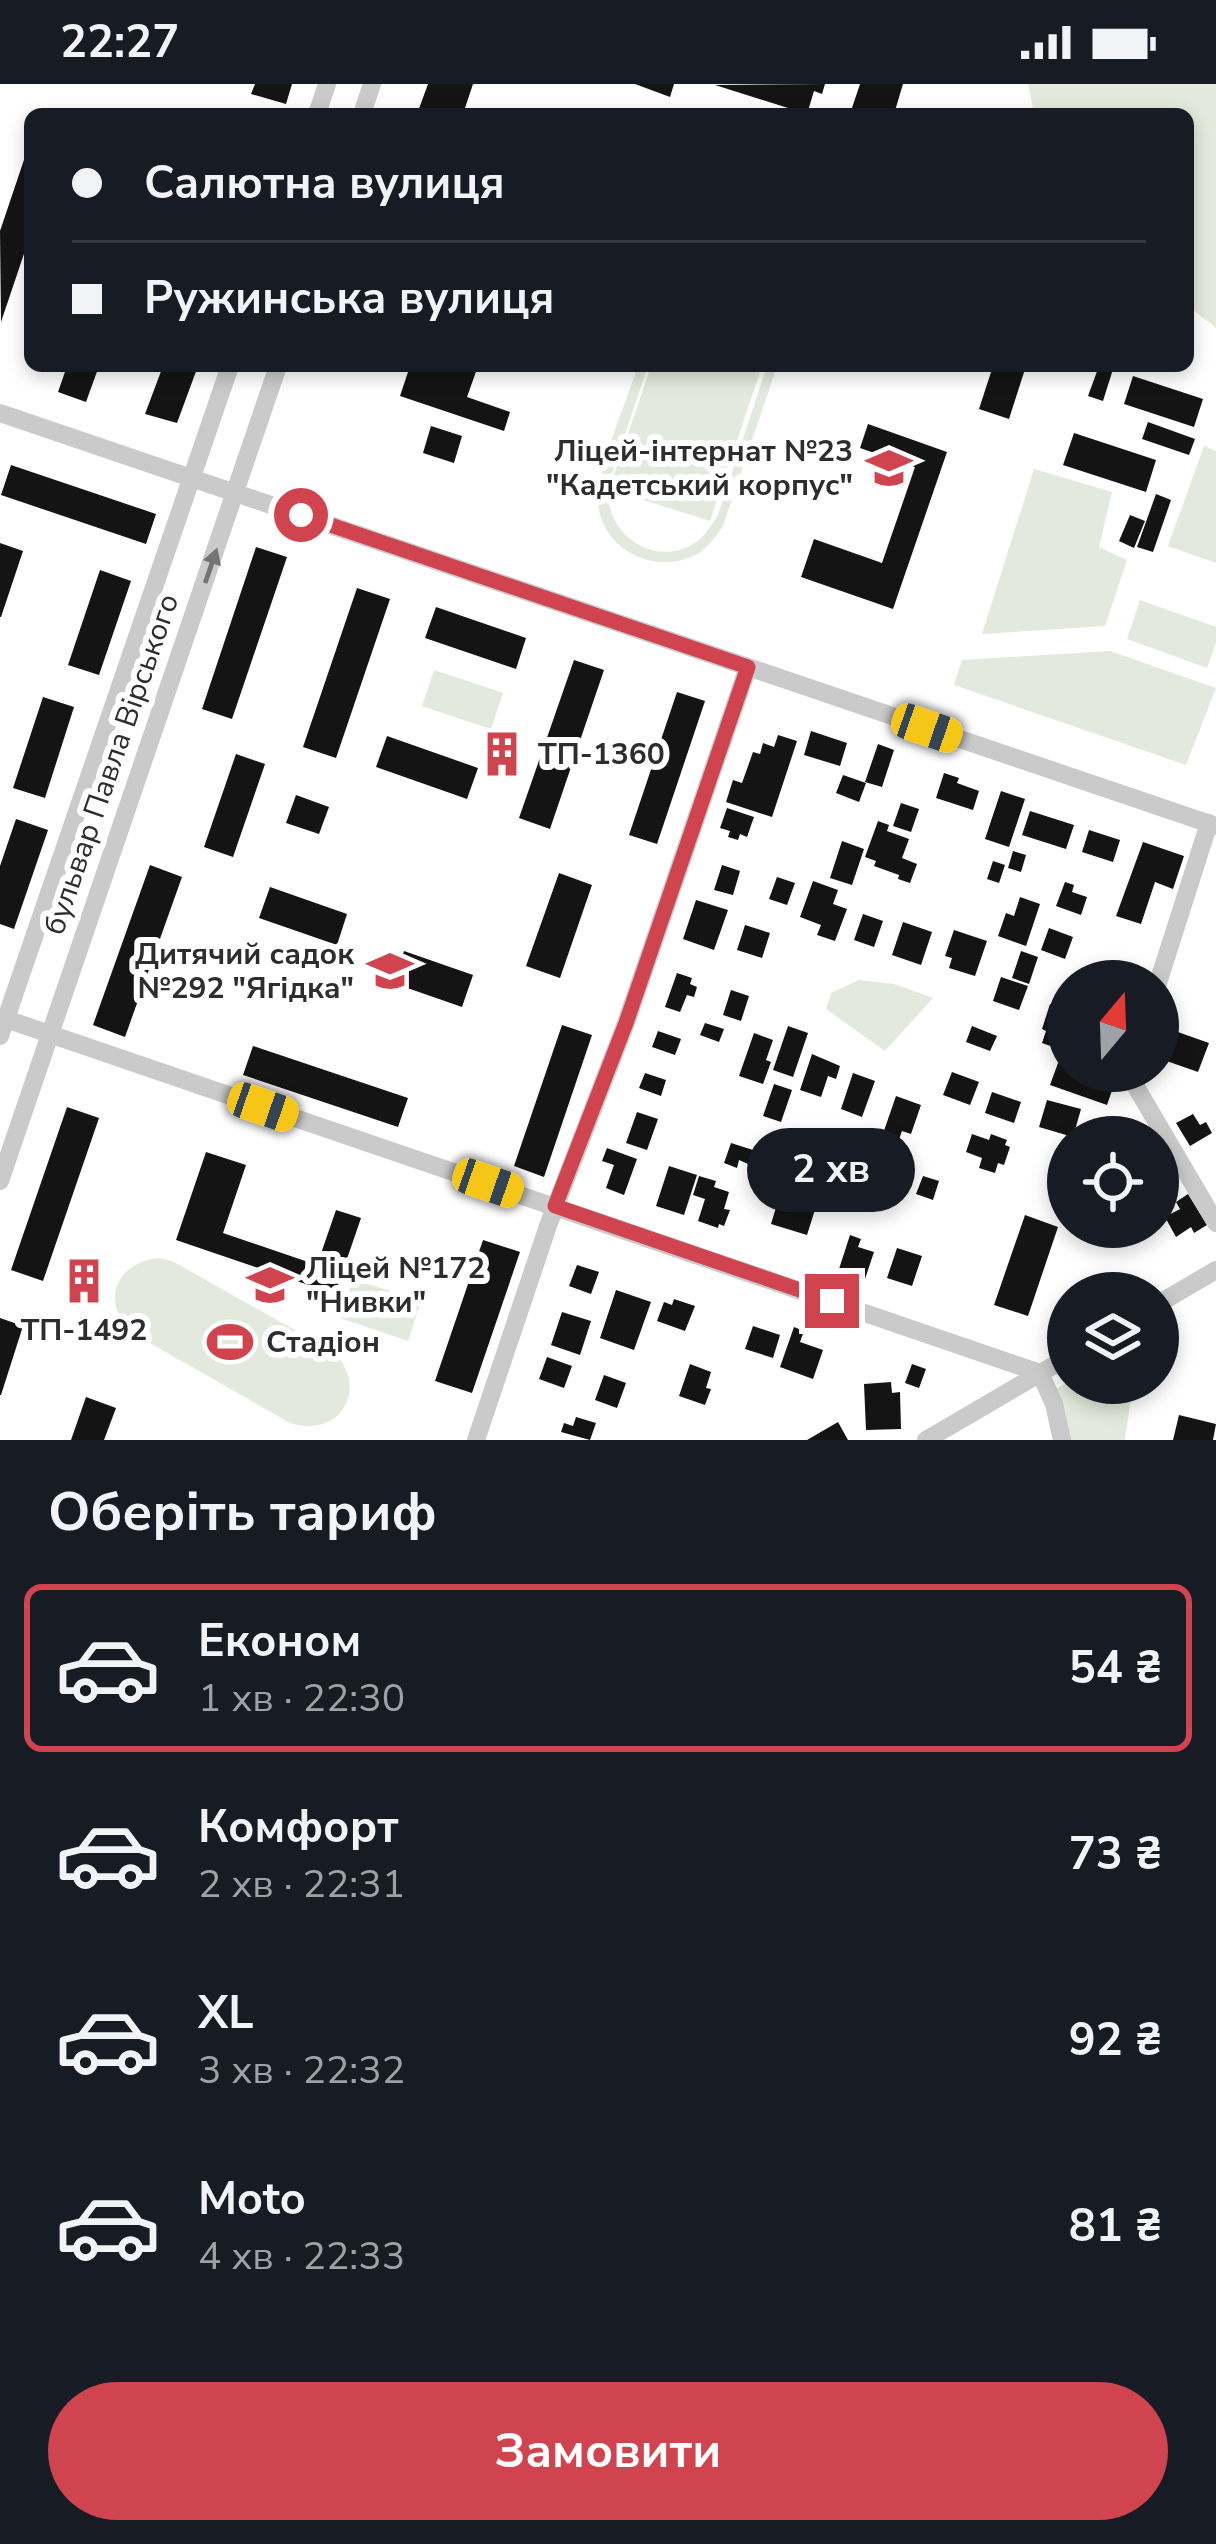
<!DOCTYPE html>
<html lang="uk">
<head>
<meta charset="utf-8">
<style>
  body { margin:0; font-family:"Nunito Sans",sans-serif; background:#20242c; color:#f1f3f6; height:100vh; display:flex; flex-direction:column; font-size:45px; white-space:nowrap }
  * { box-sizing:border-box; margin:0 }
  p { font-size:39px; color:#9ea1a6 }
  .icon { flex:none; width:66px; height:66px; fill:none; stroke:currentColor; stroke-width:2; stroke-linecap:round; stroke-linejoin:round }
  .map { position:relative; height:1356px; overflow:hidden }
  .details { display:flex; flex-direction:column; background:#171b24; flex:1 }
  .details>* { flex:none }
  .banner { position:absolute; left:24px; top:24px; width:1170px; height:264px; border-radius:18px; box-shadow:0 6px 18px #0003; display:grid; align-content:center; height:264px; padding:0 48px; background:#171b24 }
  .needle { width:78px; rotate:19deg }
  .buttons { position:absolute; left:1047px; top:876px; display:grid; gap:24px }
  .buttons a { display:grid; place-items:center; width:132px; height:132px; border-radius:50%; background:#171b24; box-shadow:0 6px 18px #0003; font-size:60px }
  .end { position:absolute; width:54px; height:54px; margin:-27px; border:15px solid #d0444f; background:#fff; box-shadow:0 0 0 6px #fff }
  .from { border-radius:50% }
  .bubble { position:absolute; height:84px; border-radius:42px; background:#171b24; box-shadow:0 6px 18px #0003; font-size:39px; font-weight:700; line-height:84px; text-align:center }
  .car { position:absolute; width:36px; height:72px; margin:-36px -18px; border-radius:15px; box-shadow:0 0 9px 3px #0007; background:linear-gradient(#f5c518 24%,#345 0 40%,#f5c518 0 76%,#345 0 86%,#f5c518 0) }
  .banner b { display:flex; align-items:center; gap:42px; height:114px; font-size:45px }
  .banner b+b { border-top:3px solid #363941 }
  .banner i { width:30px; height:30px; background:#f1f3f6 }
  ul { padding:0; list-style:none }
  li { display:flex; align-items:center; gap:36px; height:168px; margin:0 24px 18px; padding:0 24px; border:6px solid transparent; border-radius:18px }
  li div { flex:1 }
  li b { display:block; font-size:45px }
  li em { font-style:normal; font-weight:700 }
  li.active { border-color:#d0444f }
  li>.icon { width:108px; height:108px; stroke-width:1.5 }
  h2 { padding:0 48px; font-size:54px; line-height:144px }
  .action { display:flex; gap:24px; margin-top:auto; padding:24px 48px }
  .action a { flex:1; height:138px; border-radius:72px; background:#d0444f; color:#fff; font-size:48px; font-weight:700; line-height:138px; text-align:center }
  .status { display:flex; justify-content:space-between; align-items:center; height:84px; padding:0 60px; background:#171b24; direction:ltr }
  .status svg { height:33px; fill:currentColor }
  .map>svg:first-child { display:block }
  .green { fill:#e3e9dc }
  .building { fill:#141414 }
  .lines { fill:none; stroke-linecap:round; stroke-linejoin:round }
  .minor { stroke:#cacaca; stroke-width:18 }
  .oneway { fill:#747474 }
  .route { stroke:#d0444f; stroke-width:15 }
  .labels { text-anchor:middle; stroke-width:12; stroke-linejoin:round; paint-order:stroke }
  .poi-label { font-size:30px; font-weight:bold; fill:#2d2d2d; stroke:#fff; text-anchor:start }
  .street-label { font-size:30px; fill:#2d2d2d; stroke:#fff }
</style>
</head>
<body>
<div class="status"><b>22:27</b><svg viewBox="0 0 49 12"><path d="M0 12V9h3v3zM5 12V6h3v6zM10 12V3h3v9zM15 12V0h3v12zM26 1h20v11H26zM47 4h2v5h-2z"/></svg></div>
<div class="map">
<svg width="1216" height="1356" viewBox="0 0 1216 1356">
  <rect width="100%" height="100%" fill="#fff"/>
  <!-- green -->
  <g class="green">
    <polygon points="1028,0 1216,0 1216,244 1188,222 1188,30 1034,30"/>
    <path d="M638,282H648L610,395V403L651,282H762L710,437L609,405C604,449 653,484 693,460C705,453 711,442 718,431L767,282H777L723,442C714,455 706,467 691,473C649,491 598,461 598,415C598,382 627,316 638,282Z"/>
    <polygon points="1204,362 1216,367 1216,479 1168,462"/>
    <polygon points="1034,385 1112,408 1099,463 1127,476 1105,542 982,550"/>
    <polygon points="1140,516 1216,543 1216,559 1207,584 1127,555"/>
    <polygon points="1110,567 1216,604 1186,681 954,601 962,576"/>
    <polygon points="434,586 503,609 491,645 422,622"/>
    <polygon points="859,896 894,900 933,914 885,967 826,925 831,909"/>
    <path d="M159,1174L172,1177L334,1268C370,1306 339,1355 290,1339L127,1246C102,1213 118,1178 159,1174Z"/>
    <polygon points="353,1195 421,1217 408,1257 340,1234"/>
    <polygon points="1068,1298 1133,1299 1125,1356 1070,1356 1056,1305"/>
  </g>
  <!-- building -->
  <g class="building">
    <polygon points="255,0 292,0 286,20 251,10"/>
    <polygon points="428,0 473,0 463,30 417,30"/>
    <polygon points="635,0 674,0 670,13"/>
    <polygon points="825,0 822,10 814,7 807,30 715,1"/>
    <polygon points="860,0 903,0 894,30 850,30"/>
    <polygon points="29,61 30,152 1,238 0,147"/>
    <polygon points="67,282 99,282 86,318 58,308"/>
    <polygon points="163,282 198,282 177,339 145,330"/>
    <polygon points="410,282 478,282 467,313 510,328 504,347 400,312"/>
    <polygon points="993,282 1026,282 1009,335 979,325"/>
    <polygon points="1099,282 1114,282 1103,317 1088,312"/>
    <polygon points="1133,292 1203,315 1194,343 1124,320"/>
    <polygon points="1148,338 1195,355 1189,371 1142,355"/>
    <polygon points="868,340 947,368 893,525 801,493 814,455 882,479 915,383 860,364"/>
    <polygon points="431,342 462,352 454,379 423,369"/>
    <polygon points="1074,349 1156,376 1146,408 1063,381"/>
    <polygon points="11,381 156,430 146,460 1,411"/>
    <polygon points="1156,410 1171,416 1153,468 1137,463"/>
    <polygon points="1130,431 1145,437 1134,464 1119,457"/>
    <polygon points="0,459 23,467 1,533 0,533"/>
    <polygon points="256,463 287,473 232,635 202,625"/>
    <polygon points="100,486 131,497 99,591 68,581"/>
    <polygon points="357,504 390,515 336,674 303,663"/>
    <polygon points="436,523 526,554 516,585 425,554"/>
    <polygon points="574,576 604,586 550,745 519,734"/>
    <polygon points="677,608 705,617 657,760 629,751"/>
    <polygon points="43,613 74,623 45,714 13,704"/>
    <polygon points="811,647 847,659 840,682 804,671"/>
    <polygon points="778,651 797,657 772,733 726,718 733,696 742,699 753,668 760,670 763,659 774,663"/>
    <polygon points="387,652 478,684 467,715 376,683"/>
    <polygon points="878,660 894,666 882,703 865,698"/>
    <polygon points="236,670 265,680 233,773 204,763"/>
    <polygon points="944,689 959,694 957,699 979,707 973,726 936,714"/>
    <polygon points="843,691 866,699 859,718 836,709"/>
    <polygon points="1001,707 1025,715 1009,763 985,755"/>
    <polygon points="296,711 329,723 319,750 286,739"/>
    <polygon points="901,719 919,725 911,748 893,742"/>
    <polygon points="727,724 754,733 747,753 740,750 738,756 728,753 730,747 720,744"/>
    <polygon points="1030,727 1074,741 1066,765 1022,751"/>
    <polygon points="16,735 48,746 14,845 0,840 0,782"/>
    <polygon points="878,737 889,741 887,747 909,755 902,774 917,780 910,799 898,795 899,791 874,782 876,777 865,773"/>
    <polygon points="1089,746 1120,756 1113,778 1082,768"/>
    <polygon points="842,757 864,765 852,801 830,794"/>
    <polygon points="1143,758 1184,772 1173,805 1155,798 1141,840 1116,832"/>
    <polygon points="1013,767 1026,771 1021,788 1008,784"/>
    <polygon points="993,777 1005,781 999,799 987,795"/>
    <polygon points="150,781 182,793 125,953 93,941"/>
    <polygon points="722,781 740,787 733,811 714,806"/>
    <polygon points="559,789 592,801 560,894 526,882"/>
    <polygon points="777,793 795,799 787,821 769,815"/>
    <polygon points="813,797 838,806 833,820 847,825 835,857 817,851 821,841 800,833"/>
    <polygon points="1065,798 1074,801 1072,808 1087,813 1081,831 1056,822"/>
    <polygon points="270,803 347,830 337,861 259,834"/>
    <polygon points="1020,813 1040,820 1026,862 998,852 1006,829 1014,832"/>
    <polygon points="696,816 728,826 714,866 683,855"/>
    <polygon points="863,830 883,837 874,863 854,856"/>
    <polygon points="903,838 932,848 921,881 892,871"/>
    <polygon points="745,841 770,849 762,874 737,866"/>
    <polygon points="1049,844 1073,853 1065,875 1041,866"/>
    <polygon points="954,846 987,857 975,892 949,884 952,874 945,872"/>
    <polygon points="404,867 473,891 462,923 393,899"/>
    <polygon points="1021,867 1038,873 1029,900 1012,894"/>
    <polygon points="677,889 692,894 690,900 697,903 694,913 687,911 680,928 665,923"/>
    <polygon points="1001,893 1028,902 1019,926 993,917"/>
    <polygon points="731,906 749,912 741,937 723,931"/>
    <polygon points="1050,920 1068,926 1068,947 1062,966 1042,959 1046,947 1042,945"/>
    <polygon points="705,939 724,945 719,958 700,951"/>
    <polygon points="562,941 592,951 544,1093 514,1082"/>
    <polygon points="1158,941 1209,959 1198,988 1158,974"/>
    <polygon points="788,942 808,949 793,993 773,986"/>
    <polygon points="972,942 997,952 990,967 966,958"/>
    <polygon points="658,947 681,955 675,971 652,963"/>
    <polygon points="754,949 773,956 766,976 771,978 763,1000 739,992"/>
    <polygon points="253,962 408,1014 398,1043 243,991"/>
    <polygon points="812,970 840,982 836,995 828,992 821,1013 800,1006"/>
    <polygon points="1058,979 1068,982 1068,987 1082,987 1104,995 1105,991 1116,995 1107,1021 1050,1001"/>
    <polygon points="952,988 979,998 970,1021 943,1011"/>
    <polygon points="645,989 666,996 661,1012 639,1004"/>
    <polygon points="853,989 875,997 862,1033 841,1025"/>
    <polygon points="774,1000 792,1006 781,1038 763,1032"/>
    <polygon points="992,1008 1021,1018 1014,1039 985,1029"/>
    <polygon points="896,1012 921,1021 911,1050 902,1047 894,1070 878,1064"/>
    <polygon points="1047,1016 1081,1025 1073,1053 1039,1043"/>
    <polygon points="67,1023 99,1034 43,1197 11,1186"/>
    <polygon points="637,1028 658,1035 647,1066 626,1059"/>
    <polygon points="1193,1030 1200,1041 1206,1038 1212,1049 1190,1062 1176,1039"/>
    <polygon points="829,1050 846,1056 837,1083 819,1077"/>
    <polygon points="972,1050 989,1056 991,1050 1007,1056 1005,1061 1010,1063 1004,1081 998,1079 995,1089 979,1084 982,1074 966,1068"/>
    <polygon points="731,1059 753,1066 748,1080 739,1076 737,1084 724,1079"/>
    <polygon points="607,1064 637,1075 624,1111 606,1104 614,1081 602,1077"/>
    <polygon points="206,1068 246,1081 223,1149 317,1181 336,1126 361,1134 335,1210 176,1156"/>
    <polygon points="1165,1076 1179,1097 1158,1110 1158,1081"/>
    <polygon points="669,1082 697,1091 684,1131 656,1122"/>
    <polygon points="802,1082 819,1087 813,1102 797,1096"/>
    <polygon points="699,1092 716,1097 714,1103 729,1108 724,1125 730,1126 724,1142 719,1140 718,1144 698,1137 705,1115 693,1111"/>
    <polygon points="923,1092 939,1097 933,1116 916,1110"/>
    <polygon points="791,1104 819,1113 807,1151 771,1140 778,1117 786,1120"/>
    <polygon points="1188,1110 1207,1141 1194,1149 1191,1143 1176,1153 1165,1133 1180,1125 1176,1118"/>
    <polygon points="1025,1131 1058,1143 1028,1232 994,1221"/>
    <polygon points="850,1151 861,1155 858,1163 874,1168 865,1195 839,1185"/>
    <polygon points="483,1156 520,1168 472,1309 435,1297"/>
    <polygon points="897,1164 922,1172 912,1202 887,1194"/>
    <polygon points="577,1181 599,1188 591,1210 569,1202"/>
    <polygon points="616,1206 651,1218 634,1266 600,1254"/>
    <polygon points="674,1215 695,1222 685,1247 657,1237 664,1218 672,1221"/>
    <polygon points="562,1228 591,1237 580,1271 551,1261"/>
    <polygon points="0,1234 23,1242 1,1311 0,1311"/>
    <polygon points="753,1242 780,1251 773,1274 745,1265"/>
    <polygon points="794,1243 804,1247 800,1258 823,1266 813,1295 780,1283"/>
    <polygon points="547,1273 572,1282 564,1304 539,1295"/>
    <polygon points="690,1280 711,1288 706,1304 711,1305 705,1321 679,1312"/>
    <polygon points="912,1280 926,1285 919,1304 905,1299"/>
    <polygon points="604,1291 626,1299 617,1324 595,1316"/>
    <polygon points="891,1298 892,1309 900,1308 901,1345 866,1346 864,1300"/>
    <polygon points="86,1313 116,1324 104,1356 71,1356"/>
    <polygon points="1179,1331 1216,1340 1213,1356 1173,1356"/>
    <polygon points="576,1333 596,1339 590,1356 561,1348 564,1339 573,1342"/>
    <polygon points="838,1338 848,1356 807,1356"/>
  </g>
  <g class="lines">
    <!-- minor -->
    <g class="minor">
      <polyline points="317,30 327,0"/>
      <polyline points="362,30 372,0"/>
      <polyline points="0,329 1216,742"/>
      <polyline points="1158,899 1209,739"/>
      <polyline points="0,933 1040,1289"/>
      <polyline points="0,952 230,282"/>
      <polyline points="1131,987 1132,996 1216,1139"/>
      <polyline points="0,1097 278,282"/>
      <polyline points="1158,1220 1216,1186"/>
      <polyline points="1040,1289 1054,1320 1062,1356"/>
      <polyline points="476,1356 549,1139 626,939 748,583"/>
      <polyline points="926,1356 1068,1273"/>
    </g>
  </g>
  <!-- one-way arrows -->
  <defs><path id="oneway-solid" d="M-6-.8H1V-3.2L6.5 0L1 3.2V.8H-6Z" transform="scale(3)"/></defs>
  <use class="oneway" href="#oneway-solid" transform="translate(211 482) rotate(-71)"/>
  <g class="lines">
    <!-- route -->
    <polyline class="route" points="301,431 748,583 626,939 555,1122 832,1217"/>
  </g>
  <!-- icons -->
  <defs>
    <g id="school-bare" transform="scale(3.6)"><path d="M0-5L7-2L0 1L-7-2ZM-4 1L0 2.5L4 1V4Q0 6-4 4Z" fill="#d0444f" stroke="#fff" stroke-width="2.5" paint-order="stroke"/></g>
    <g id="building-bare" transform="scale(3.6)"><path d="M-4-6H4V6H1V3H-1V6H-4ZM-2.5-4.3h1.7v1.8h-1.7ZM.8-4.3h1.7v1.8H.8ZM-2.5-1h1.7V.8h-1.7ZM.8-1h1.7V.8H.8Z" fill="#d0444f" stroke="#fff" stroke-width="2.5" paint-order="stroke"/></g>
    <g id="stadium-bare" transform="scale(3.6)"><path d="M0-5a6.5 5 0 1 0 0 10a6.5 5 0 1 0 0-10ZM-3.5-1.8h7v3.6h-7Z" fill="#d0444f" stroke="#fff" stroke-width="2.5" paint-order="stroke"/></g>
  </defs>
  <g fill-rule="evenodd">
    <use href="#school-bare" x="889" y="384"/>
    <use href="#building-bare" x="502" y="670"/>
    <use href="#school-bare" x="390" y="887"/>
    <use href="#building-bare" x="84" y="1197"/>
    <use href="#school-bare" x="270" y="1201"/>
    <use href="#stadium-bare" x="230" y="1258"/>
  </g>
  <g class="labels">
    <!-- poi labels -->
    <g class="poi-label">
      <text x="853" y="377" text-anchor="end">Ліцей-інтернат №23<tspan x="853" dy="34">"Кадетський корпус"</tspan></text>
      <text x="538" y="680">ТП-1360</text>
      <text x="354" y="880" text-anchor="end">Дитячий садок<tspan x="354" dy="34">№292 "Ягідка"</tspan></text>
      <text x="306" y="1194">Ліцей №172<tspan x="306" dy="34">"Нивки"</tspan></text>
      <text x="84" y="1256" text-anchor="middle">ТП-1492</text>
      <text x="266" y="1268">Стадіон</text>
    </g>
    <!-- street labels -->
    <g class="street-label">
      <text transform="translate(111 680) rotate(-71)" y="10">бульвар Павла Вірського</text>
    </g>
  </g>
</svg>
<div class="buttons">
<a><svg class="needle" viewBox="-14 -14 28 28"><path d="M0-13l5 13h-10z" fill="#e53935"/><path d="M0 13l5-13h-10z" fill="#9ea1a6"/></svg></a>
<a><svg class="icon" aria-label="locate" viewBox="0 0 24 24"><circle cx="12" cy="12" r="6"/><path d="M12 2v4M12 18v4M2 12h4M18 12h4"/></svg></a>
<a><svg class="icon" aria-label="layers" viewBox="0 0 24 24"><path d="M12 4l9 5-9 5-9-5zM3 14l9 5 9-5"/></svg></a>
</div>
<i class="end from" style="left:301px;top:431px"></i>
<i class="end" style="left:832px;top:1217px"></i>
<div class="bubble" style="left:747px;top:1044px;width:168px">2 хв</div>
<i class="car" style="left:927px;top:644px;rotate:109deg"></i>
<i class="car" style="left:263px;top:1023px;rotate:109deg"></i>
<i class="car" style="left:488px;top:1099px;rotate:109deg"></i>
<div class="banner">
<b><i class="from"></i>Салютна вулиця</b>
<b><i></i>Ружинська вулиця</b>
</div>
</div>
<section class="details">
<h2>Оберіть тариф</h2>
<ul>
<li class="active"><svg class="icon" aria-label="car" viewBox="0 0 24 24"><path d="M5 17H2v-5l4-1 3-4h7l3 4 3 1v5h-3M9 17h6M6 11h13"/><circle cx="7" cy="17" r="2"/><circle cx="17" cy="17" r="2"/></svg><div><b>Економ</b><p>1 хв · 22:30</p></div><em>54 ₴</em></li>
<li><svg class="icon" aria-label="car" viewBox="0 0 24 24"><path d="M5 17H2v-5l4-1 3-4h7l3 4 3 1v5h-3M9 17h6M6 11h13"/><circle cx="7" cy="17" r="2"/><circle cx="17" cy="17" r="2"/></svg><div><b>Комфорт</b><p>2 хв · 22:31</p></div><em>73 ₴</em></li>
<li><svg class="icon" aria-label="car" viewBox="0 0 24 24"><path d="M5 17H2v-5l4-1 3-4h7l3 4 3 1v5h-3M9 17h6M6 11h13"/><circle cx="7" cy="17" r="2"/><circle cx="17" cy="17" r="2"/></svg><div><b>XL</b><p>3 хв · 22:32</p></div><em>92 ₴</em></li>
<li><svg class="icon" aria-label="car" viewBox="0 0 24 24"><path d="M5 17H2v-5l4-1 3-4h7l3 4 3 1v5h-3M9 17h6M6 11h13"/><circle cx="7" cy="17" r="2"/><circle cx="17" cy="17" r="2"/></svg><div><b>Moto</b><p>4 хв · 22:33</p></div><em>81 ₴</em></li>
</ul>
<div class="action"><a>Замовити</a></div>
</section>
</body>
</html>
